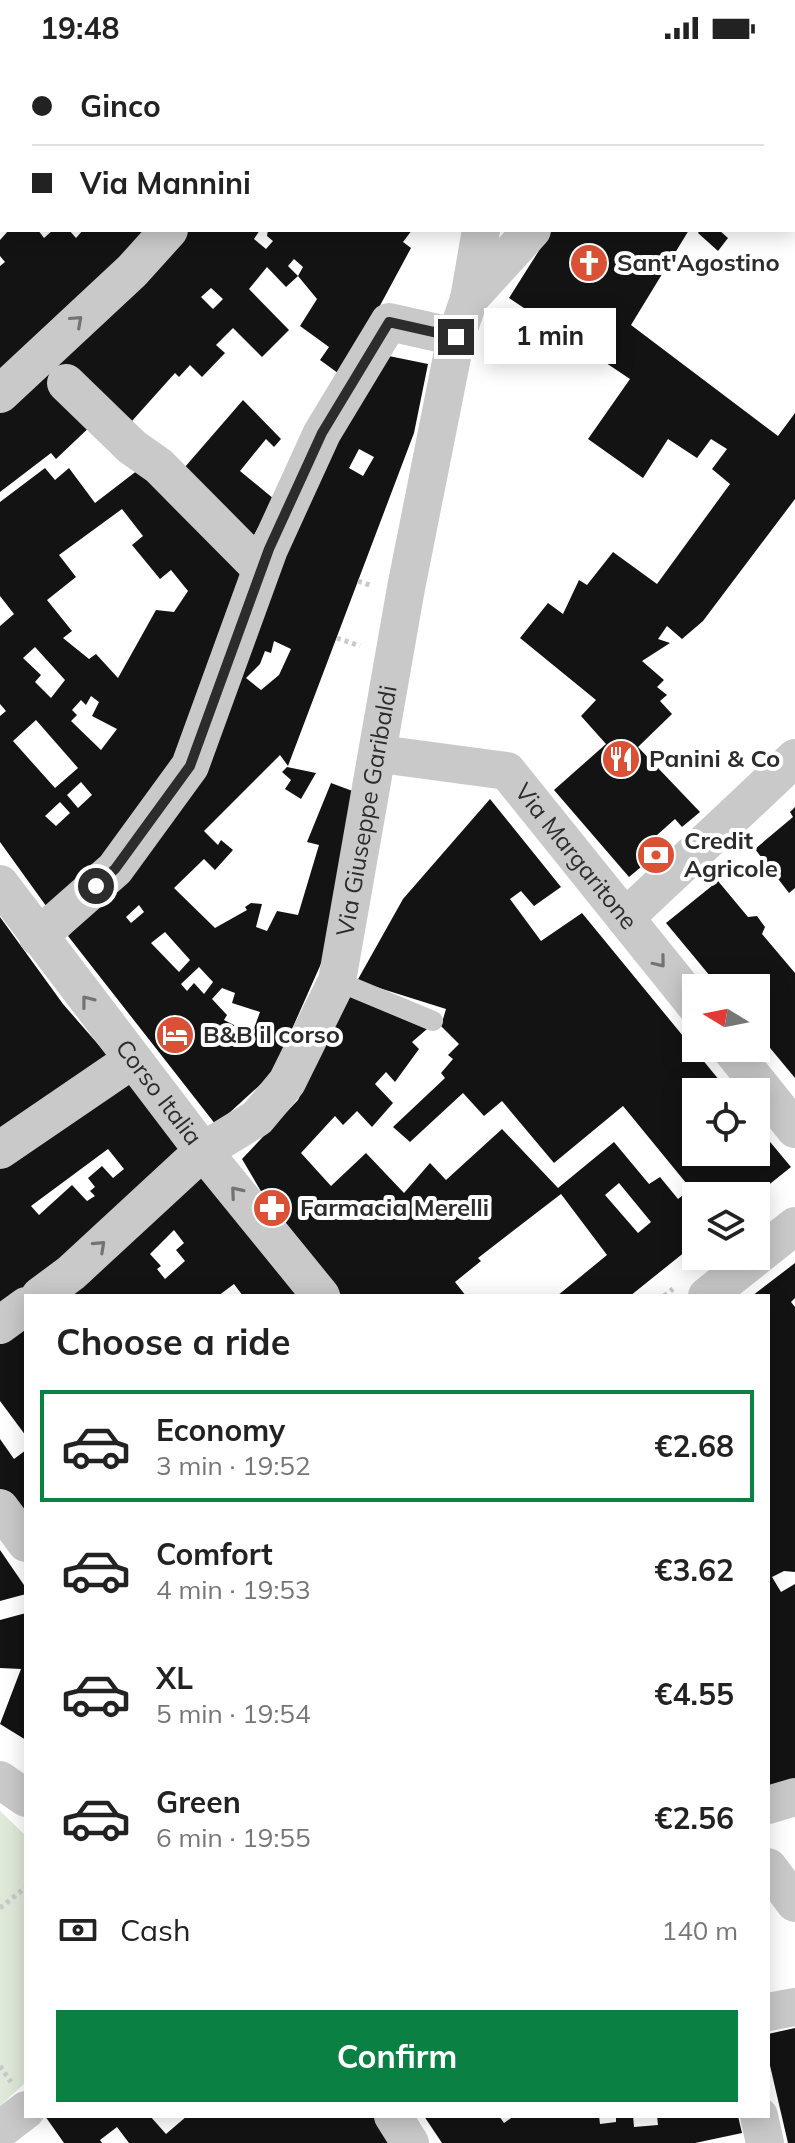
<!DOCTYPE html>
<html lang="en">
<head>
<meta charset="utf-8">
<style>
  body { margin:0; font-family:Mulish,sans-serif; background:#f6f6f6; color:#222; height:100vh; display:flex; flex-direction:column; font-size:30px; white-space:nowrap }
  * { box-sizing:border-box; margin:0 }
  p { font-size:26px; color:#767676 }
  .icon { flex:none; width:44px; height:44px; fill:none; stroke:currentColor; stroke-width:2; stroke-linecap:round; stroke-linejoin:round }
  .map { position:relative; flex:1; overflow:hidden }
  .details { position:absolute; left:24px; top:1238px; width:746px; height:824px; display:flex; flex-direction:column; background:#fff; border-radius:0px; box-shadow:0 4px 20px #0003 }
  .details>* { flex:none }
  .banner { position:absolute; left:0px; top:0px; width:796px; height:176px; box-shadow:0 4px 20px #0003; display:grid; align-content:center; height:176px; padding:0 32px; background:#fff }
  .needle { width:52px; rotate:280deg }
  .controls { position:absolute; left:682px; top:918px; display:grid; gap:16px }
  .controls a { display:grid; place-items:center; width:88px; height:88px; border-radius:0px; background:#fff; box-shadow:0 4px 20px #0003; font-size:40px }
  .end { position:absolute; width:36px; height:36px; margin:-18px; border:10px solid #2c2c2c; background:#fff; box-shadow:0 0 0 4px #fff }
  .from { border-radius:50% }
  .bubble { position:absolute; height:56px; border-radius:0px; background:#fff; box-shadow:0 4px 20px #0003; font-size:26px; font-weight:700; line-height:56px; text-align:center }
  .banner b { display:flex; align-items:center; gap:28px; height:76px; font-size:30px }
  .banner b+b { border-top:2px solid #e0e0e0 }
  .banner i { width:20px; height:20px; background:#222 }
  ul { padding:0; list-style:none }
  li { display:flex; align-items:center; gap:24px; height:112px; margin:0 16px 12px; padding:0 16px; border:4px solid transparent; border-radius:0px }
  li div { flex:1 }
  li b { display:block; font-size:30px }
  li em { font-style:normal; font-weight:700 }
  li.current { border-color:#0b8043 }
  li>.icon { width:72px; height:72px; stroke-width:1.5 }
  h2 { padding:0 32px; font-size:36px; line-height:96px }
  .pay { display:flex; align-items:center; gap:20px; height:88px; padding:0 32px; font-size:30px }
  .pay p { margin-inline-start:auto }
  .button { display:flex; gap:16px; margin-top:auto; padding:16px 32px }
  .button a { flex:1; height:92px; border-radius:0px; background:#0b8043; color:#fff; font-size:32px; font-weight:700; line-height:92px; text-align:center }
  .status { display:flex; justify-content:space-between; align-items:center; height:56px; padding:0 40px; background:#fff; direction:ltr }
  .status svg { height:22px; fill:currentColor }
  .map>svg:first-child { display:block }
  .green { fill:#dee9d9 }
  .building { fill:#131313; fill-rule:evenodd }
  .lines { fill:none; stroke-linecap:round; stroke-linejoin:round }
  .path { stroke:#c9c9c9; stroke-width:5; stroke-dasharray:4 4; stroke-linecap:butt }
  .lane { stroke:#c9c9c9; stroke-width:20 }
  .street { stroke:#c9c9c9; stroke-width:38 }
  .oneway { stroke:#737373 }
  .route { stroke:#2c2c2c; stroke-width:10 }
  .labels { text-anchor:middle; stroke-width:8; stroke-linejoin:round; paint-order:stroke }
  .poi-label { font-size:24px; font-weight:bold; fill:#2c2c2c; stroke:#fff; text-anchor:start }
  .street-label { font-size:24px; fill:#2c2c2c; stroke:#fff }
</style>
</head>
<body>
<div class="status"><b>19:48</b><svg viewBox="0 0 49 12"><path d="M0 12V9h3v3zM5 12V6h3v6zM10 12V3h3v9zM15 12V0h3v12zM26 1h20v11H26zM47 4h2v5h-2z"/></svg></div>
<div class="map">
<svg width="795" height="2087" viewBox="0 0 795 2087">
  <rect width="100%" height="100%" fill="#fff"/>
  <!-- green -->
  <polygon class="green" points="0,1755 26,1780 26,2026 0,2050"/>
  <!-- building -->
  <g class="building">
    <polygon points="9,174 38,174 44,182 53,174 69,174 76,182 83,174 157,174 0,316 0,210 5,206 0,200 0,184"/>
    <path d="M189,174H260L254,183L266,193L273,185L267,180L268,174H412L403,186L411,192L342,320L320,304L329,291L300,270L317,243L298,220L286,231L267,211L249,233L289,274L262,301L233,272L216,289L225,297L202,321L190,309L179,321L175,317L132,365H96L56,403L51,397L0,436V354ZM294,203L303,211L298,220L288,210ZM211,232L223,243L213,253L201,241Z"/>
    <polygon points="552,174 689,174 631,269 778,380 795,357 795,443 703,565 682,583 667,570 658,583 670,587 642,605 664,624 657,631 667,639 660,645 672,658 638,691 700,756 682,771 675,763 638,796 647,806 629,821 554,734 606,688 581,660 596,644 520,582 548,547 563,558 579,524 587,529 613,496 657,528 730,428 712,413 727,393 711,383 697,402 668,383 643,422 588,383 630,323 509,242"/>
    <polygon points="700,174 719,174 728,182 718,195 698,177"/>
    <path d="M379,298L428,308L414,377L288,710L280,699L204,775L218,789L221,784L233,794L215,814L204,803L174,832L215,872L247,854L245,851L251,847L262,848L256,871L267,875L277,855L298,859L319,789L307,786L331,727L358,737L336,874L272,1018L216,1069L68,880L116,824L241,585ZM359,393L374,401L363,420L349,412ZM274,585L291,593L279,619L261,634L246,622L260,608L265,595L271,597ZM139,849L144,856L131,867L126,861ZM165,876L190,904L179,916L151,887ZM199,911L213,926L204,938L194,927L187,935L181,928ZM222,932L235,937L232,947L260,956L252,978L224,964L227,959L212,943Z"/>
    <polygon points="243,344 281,383 274,391 266,383 240,415 274,443 249,488 178,419"/>
    <path d="M147,407L249,517L181,700L135,774L49,854L0,786V660L6,655L0,648V570L14,558L0,540V446L45,412L55,424L69,412L95,447ZM122,453L143,480L132,489L160,523L171,514L188,535L174,556L156,554L118,622L96,598L89,603L63,582L72,575L47,544L76,521L59,499ZM35,591L65,624L51,642L35,626L41,619L23,602ZM91,640L99,646L92,660L117,673L101,694L71,665L77,659L72,654L81,644L86,649ZM36,664L78,712L55,732L13,685ZM81,726L92,739L78,752L67,739ZM60,746L70,757L56,770L45,760Z"/>
    <polygon points="287,711 316,717 301,743 285,733 291,724 282,716"/>
    <path d="M490,743L561,831L534,850L521,835L510,843L541,885L582,857L729,1036H696V1096H756V1069L791,1111L755,1140H696V1187L630,1240H557L607,1199L561,1138L478,1202L481,1205L455,1226L466,1240H342L262,1137L242,1103L298,1044L349,940L427,973L412,986L419,993L395,1026L386,1016L375,1028L393,1047L372,1071L357,1055L343,1069L335,1060L301,1097L331,1130L366,1097L404,1137L430,1107L446,1124L502,1073L558,1132L614,1086L649,1128L660,1121L678,1143L691,1133L623,1050L554,1107L502,1045L484,1060L463,1037L410,1086L393,1071L445,1022L441,1017L453,1003L448,999L459,988L441,970L446,953L357,925L403,843ZM619,1127L651,1166L638,1177L605,1139Z"/>
    <polygon points="795,751 795,832 789,837 755,793 793,761 790,756"/>
    <polygon points="718,825 748,861 757,860 765,871 762,878 795,917 795,1022 756,975 756,932 720,932 666,867"/>
    <polygon points="0,861 63,948 117,1010 0,1083"/>
    <path d="M122,1018L184,1100L63,1204L0,1249V1105ZM108,1093L124,1113L113,1122L102,1110L88,1122L95,1131L90,1135L95,1140L87,1145L72,1129L39,1159L31,1150Z"/>
    <path d="M197,1114L297,1240H243L234,1228L218,1240H63ZM174,1174L184,1187L176,1194L185,1205L165,1223L157,1213L161,1210L150,1198Z"/>
    <polygon points="795,1207 795,1242 791,1246 795,1251 795,1516 784,1515 772,1521 781,1536 795,1528 795,1735 768,1742 768,1240 752,1240"/>
    <polygon points="26,1267 26,1380 0,1345 0,1286"/>
    <polygon points="0,1383 14,1403 26,1394 26,1484 0,1448"/>
    <polygon points="0,1494 26,1532 26,1538 0,1545"/>
    <polygon points="26,1557 26,1684 0,1668 21,1613 0,1612 0,1564"/>
    <polygon points="795,1972 795,2087 788,2087 768,2001 768,1978"/>
    <polygon points="45,2060 150,2060 166,2078 187,2060 381,2060 389,2087 129,2087 117,2071 100,2084 102,2087 64,2087"/>
    <polygon points="424,2060 499,2060 504,2067 514,2060 599,2060 600,2068 616,2066 616,2060 633,2060 634,2071 658,2069 657,2060 738,2060 742,2077 695,2087 442,2087"/>
  </g>
  <g class="lines">
    <!-- path -->
    <g class="path">
      <polyline points="358,525 370,529"/>
      <polyline points="337,582 360,590"/>
      <polyline points="664,1240 673,1233"/>
      <polyline points="0,1852 26,1831"/>
      <polyline points="0,2010 11,2026"/>
    </g>
    <!-- lane -->
    <polyline class="lane" points="337,925 433,965"/>
    <!-- street -->
    <g class="street">
      <polyline points="430,0 433,2"/>
      <polyline points="753,0 756,2"/>
      <polyline points="317,2 318,0"/>
      <polyline points="542,2 543,0"/>
      <polyline points="642,2 643,0"/>
      <polyline points="794,24 795,25"/>
      <polyline points="469,243 481,174"/>
      <polyline points="66,327 132,391 159,410 261,513"/>
      <polyline points="0,338 132,215 169,174"/>
      <path id="s1" d="M380,698L507,715L696,950"/>
      <path id="s2" d="M0,828L203,1095L321,1240"/>
      <polyline points="625,862 795,702"/>
      <polyline points="38,881 115,813 190,710 269,493 322,377 389,266 456,281"/>
      <polyline points="730,992 795,1073"/>
      <polyline points="0,1094 132,1004"/>
      <path id="s3" d="M40,1240L71,1217L203,1095L257,1062L287,1026L337,925L406,532L456,281L469,243L532,174"/>
      <polyline points="707,1240 795,1170"/>
      <polyline points="0,1269 26,1250"/>
      <polyline points="0,1452 26,1487"/>
      <polyline points="0,1724 26,1742"/>
      <polyline points="768,1749 795,1741"/>
      <polyline points="768,1811 795,1847"/>
      <polyline points="768,1956 795,1951"/>
      <polyline points="393,2060 410,2087"/>
      <polyline points="759,2060 765,2087"/>
      <polyline points="0,2074 26,2054"/>
    </g>
  </g>
  <!-- one-way arrows -->
  <defs><path id="oneway-chevron" d="M-2-3.5L2.5 0L-2 3.5" fill="none" stroke-width="1.6" stroke-linecap="round" stroke-linejoin="round" transform="scale(2)"/></defs>
  <g class="oneway">
    <use href="#oneway-chevron" transform="translate(77 265) rotate(-42)"/>
    <use href="#oneway-chevron" transform="translate(660 906) rotate(51)"/>
    <use href="#oneway-chevron" transform="translate(87 945) rotate(-128)"/>
    <use href="#oneway-chevron" transform="translate(236 1136) rotate(-130)"/>
    <use href="#oneway-chevron" transform="translate(100 1190) rotate(-43)"/>
  </g>
  <g class="lines">
    <!-- route -->
    <polyline class="route" points="96,830 115,813 190,710 269,493 322,377 389,266 456,281"/>
  </g>
  <!-- icons -->
  <defs>
    <g id="church-disc" transform="scale(2)"><circle r="9.5" fill="#db5135" stroke="#fff"/><path d="M-1.2-6h2.4v3.5h3.3v2.4h-3.3V6h-2.4V-.1h-3.3v-2.4h3.3Z" fill="#fff"/></g>
    <g id="restaurant-disc" transform="scale(2)"><circle r="9.5" fill="#db5135" stroke="#fff"/><path d="M-5-6h1v4h1v-4h1v4h1v-4h1v5L-1.5 .5V6h-2V.5L-5-1ZM5-6V6H3V1.5H1.5Q1.5-4 5-6Z" fill="#fff"/></g>
    <g id="bank-disc" transform="scale(2)"><circle r="9.5" fill="#db5135" stroke="#fff"/><path d="M-6-4H6V4H-6ZM0-2.3a2.3 2.3 0 1 0 0 4.6a2.3 2.3 0 1 0 0-4.6Z" fill="#fff"/></g>
    <g id="hotel-disc" transform="scale(2)"><circle r="9.5" fill="#db5135" stroke="#fff"/><path d="M-6-4.5h1.5V1H6V5H4.5V3h-9V5H-6ZM-4 0a1.8 1.8 0 1 1 3.6 0ZM.5 0V-2.5h3Q6-2.5 6 0Z" fill="#fff"/></g>
    <g id="pharmacy-disc" transform="scale(2)"><circle r="9.5" fill="#db5135" stroke="#fff"/><path d="M-2-6h4v4h4v4h-4v4h-4v-4h-4v-4h4Z" fill="#fff"/></g>
  </defs>
  <g fill-rule="evenodd">
    <use href="#church-disc" x="589" y="207"/>
    <use href="#restaurant-disc" x="621" y="703"/>
    <use href="#bank-disc" x="656" y="799"/>
    <use href="#hotel-disc" x="175" y="979"/>
    <use href="#pharmacy-disc" x="272" y="1152"/>
  </g>
  <g class="labels">
    <!-- poi labels -->
    <g class="poi-label">
      <text x="617" y="215">Sant'Agostino</text>
      <text x="649" y="711">Panini &amp; Co</text>
      <text x="684" y="793">Credit<tspan x="684" dy="28">Agricole</tspan></text>
      <text x="203" y="987">B&amp;B il corso</text>
      <text x="300" y="1160">Farmacia Merelli</text>
    </g>
    <!-- street labels -->
    <g class="street-label">
      <text dy="8" stroke="none"><textPath href="#s3" startOffset="614">Via Giuseppe Garibaldi</textPath></text>
      <text dy="8" stroke="none"><textPath href="#s1" startOffset="238">Via Margaritone</textPath></text>
      <text dy="8" stroke="none"><textPath href="#s2" startOffset="262">Corso Italia</textPath></text>
    </g>
  </g>
</svg>
<div class="controls">
<a><svg class="needle" viewBox="-14 -14 28 28"><path d="M0-13l5 13h-10z" fill="#e53935"/><path d="M0 13l5-13h-10z" fill="#767676"/></svg></a>
<a><svg class="icon" aria-label="locate" viewBox="0 0 24 24"><circle cx="12" cy="12" r="6"/><path d="M12 2v4M12 18v4M2 12h4M18 12h4"/></svg></a>
<a><svg class="icon" aria-label="layers" viewBox="0 0 24 24"><path d="M12 4l9 5-9 5-9-5zM3 14l9 5 9-5"/></svg></a>
</div>
<i class="end from" style="left:96px;top:830px"></i>
<i class="end" style="left:456px;top:281px"></i>
<div class="bubble" style="left:484px;top:252px;width:132px">1 min</div>
<div class="banner">
<b><i class="from"></i>Ginco</b>
<b><i></i>Via Mannini</b>
</div>
<section class="details">
<h2>Choose a ride</h2>
<ul>
<li class="current"><svg class="icon" aria-label="car" viewBox="0 0 24 24"><path d="M5 17H2v-5l4-1 3-4h7l3 4 3 1v5h-3M9 17h6M6 11h13"/><circle cx="7" cy="17" r="2"/><circle cx="17" cy="17" r="2"/></svg><div><b>Economy</b><p>3 min · 19:52</p></div><em>€2.68</em></li>
<li><svg class="icon" aria-label="car" viewBox="0 0 24 24"><path d="M5 17H2v-5l4-1 3-4h7l3 4 3 1v5h-3M9 17h6M6 11h13"/><circle cx="7" cy="17" r="2"/><circle cx="17" cy="17" r="2"/></svg><div><b>Comfort</b><p>4 min · 19:53</p></div><em>€3.62</em></li>
<li><svg class="icon" aria-label="car" viewBox="0 0 24 24"><path d="M5 17H2v-5l4-1 3-4h7l3 4 3 1v5h-3M9 17h6M6 11h13"/><circle cx="7" cy="17" r="2"/><circle cx="17" cy="17" r="2"/></svg><div><b>XL</b><p>5 min · 19:54</p></div><em>€4.55</em></li>
<li><svg class="icon" aria-label="car" viewBox="0 0 24 24"><path d="M5 17H2v-5l4-1 3-4h7l3 4 3 1v5h-3M9 17h6M6 11h13"/><circle cx="7" cy="17" r="2"/><circle cx="17" cy="17" r="2"/></svg><div><b>Green</b><p>6 min · 19:55</p></div><em>€2.56</em></li>
</ul>
<div class="pay"><svg class="icon" aria-label="cash" viewBox="0 0 24 24"><path d="M3 7h18v10H3z"/><circle cx="12" cy="12" r="2"/></svg>Cash<p>140 m</p></div>
<div class="button"><a>Confirm</a></div>
</section>
</div>
</body>
</html>
